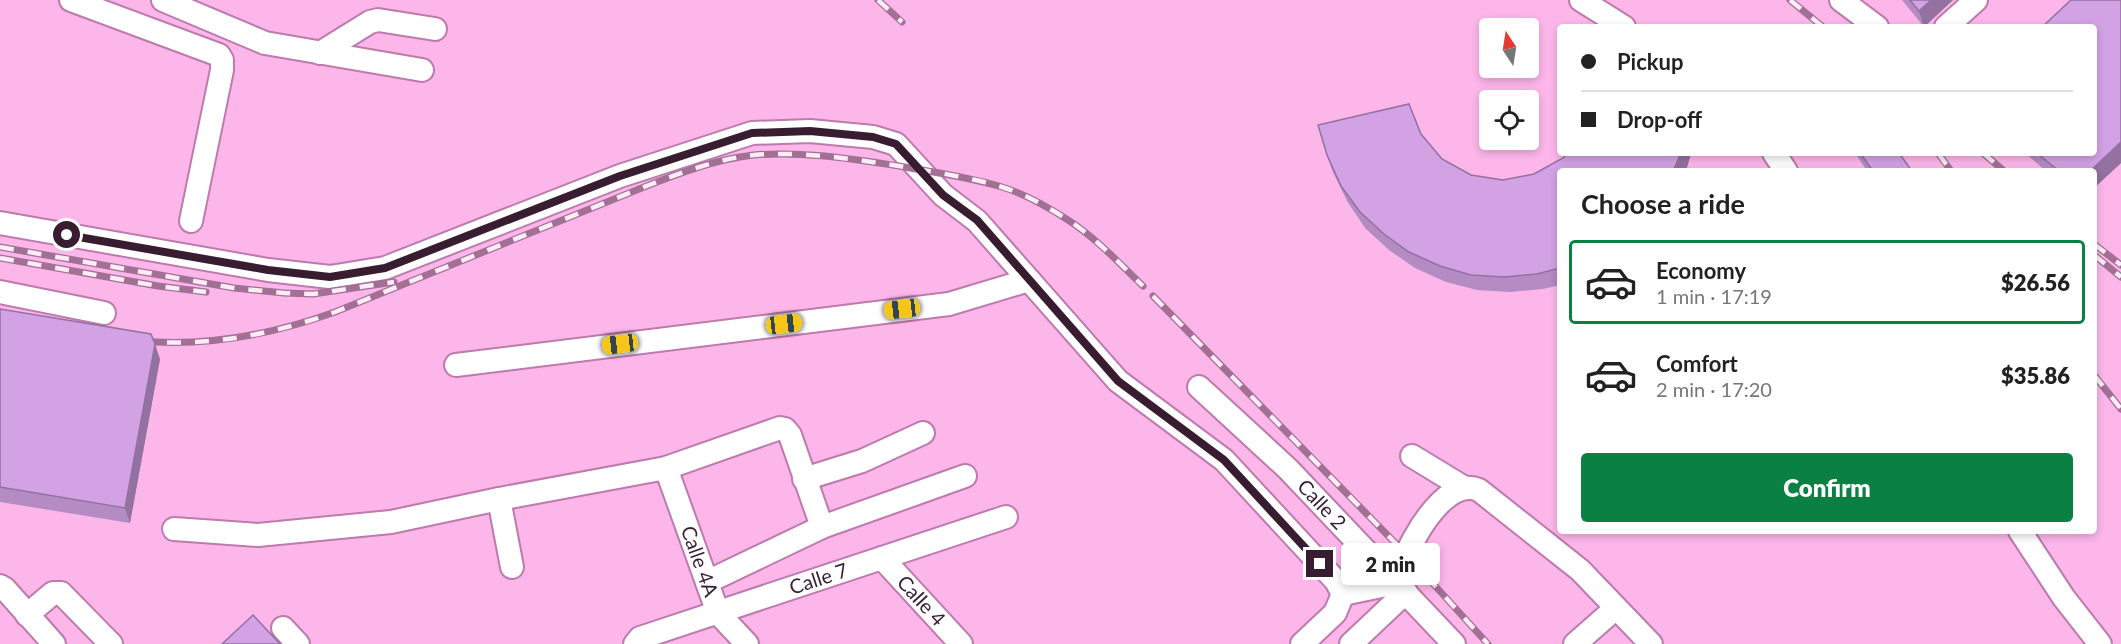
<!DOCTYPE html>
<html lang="en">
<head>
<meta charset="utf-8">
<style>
  body { margin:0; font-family:Lato,sans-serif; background:#f2f2f2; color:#222; height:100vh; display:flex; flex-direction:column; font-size:22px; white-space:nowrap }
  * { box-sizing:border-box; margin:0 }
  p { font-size:20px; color:#767676 }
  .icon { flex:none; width:33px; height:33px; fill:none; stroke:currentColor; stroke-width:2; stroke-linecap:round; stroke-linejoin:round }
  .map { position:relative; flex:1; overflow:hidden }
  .panel { position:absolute; left:1557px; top:168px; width:540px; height:366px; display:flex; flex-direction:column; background:#fff; border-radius:6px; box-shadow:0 3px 9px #0003 }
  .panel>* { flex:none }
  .guide { position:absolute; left:1557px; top:24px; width:540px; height:132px; border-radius:6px; box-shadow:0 3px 9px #0003; display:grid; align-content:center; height:132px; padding:0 24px; background:#fff }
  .needle { width:39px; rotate:348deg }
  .tools { position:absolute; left:1479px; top:18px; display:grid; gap:12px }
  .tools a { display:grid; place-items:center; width:60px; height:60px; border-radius:6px; background:#fff; box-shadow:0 3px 9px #0003; font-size:30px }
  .end { position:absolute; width:27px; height:27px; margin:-14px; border:8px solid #381d31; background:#fff; box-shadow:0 0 0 3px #fff }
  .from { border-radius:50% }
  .bubble { position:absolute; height:42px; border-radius:6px; background:#fff; box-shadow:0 3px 9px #0003; font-size:20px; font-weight:800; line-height:42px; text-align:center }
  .car { position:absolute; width:18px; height:36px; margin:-18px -9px; border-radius:8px; box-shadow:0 0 4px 2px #0007; background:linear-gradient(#f5c518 24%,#345 0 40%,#f5c518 0 76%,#345 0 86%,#f5c518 0) }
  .guide b { display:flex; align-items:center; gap:21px; height:57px; font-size:22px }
  .guide b+b { border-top:2px solid #e0e0e0 }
  .guide i { width:15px; height:15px; background:#222 }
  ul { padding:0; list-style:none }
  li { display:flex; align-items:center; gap:18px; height:84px; margin:0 12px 9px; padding:0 12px; border:3px solid transparent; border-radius:6px }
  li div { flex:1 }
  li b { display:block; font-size:22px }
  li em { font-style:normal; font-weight:800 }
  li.selected { border-color:#0b8043 }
  li>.icon { width:54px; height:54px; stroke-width:1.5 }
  h2 { padding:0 24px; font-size:27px; line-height:72px }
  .action { display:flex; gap:12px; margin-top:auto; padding:12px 24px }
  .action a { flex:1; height:69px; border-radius:6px; background:#0b8043; color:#fff; font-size:24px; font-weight:800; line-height:69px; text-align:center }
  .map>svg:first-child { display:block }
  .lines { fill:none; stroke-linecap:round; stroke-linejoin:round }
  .minor-casing { stroke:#bd7aac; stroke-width:26 }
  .minor { stroke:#fff; stroke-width:22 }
  .rail-casing { stroke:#a26f95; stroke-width:7 }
  .rail { stroke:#fbecf6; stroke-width:4.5; stroke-dasharray:14; stroke-linecap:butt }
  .wall { fill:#b58bc4 }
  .shaded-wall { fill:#9371a0 }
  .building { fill:#d2a2e4; stroke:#9371a0; stroke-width:1.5 }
  .route { stroke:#381d31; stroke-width:8 }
  .labels { text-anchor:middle; stroke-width:4.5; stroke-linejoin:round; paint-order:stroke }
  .street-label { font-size:20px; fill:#381d31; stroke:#fbecf6 }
</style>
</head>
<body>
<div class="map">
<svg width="2121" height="644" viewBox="0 0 2121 644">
  <rect width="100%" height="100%" fill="#fdb6ea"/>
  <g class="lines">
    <!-- minor casing -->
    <g class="minor-casing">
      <g id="minor">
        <polyline points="71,0 219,55 222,60 222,70 191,221"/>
        <polyline points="163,0 265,43 422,70"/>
        <polyline points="1581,0 1624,27"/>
        <polyline points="1841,0 1877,27"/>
        <polyline points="1946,27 1976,0"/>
        <polyline points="320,53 370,22 378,20 435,29"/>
        <polyline points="1774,153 1786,171"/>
        <polyline points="0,223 268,270 330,277 385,268 620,176 752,133 810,131 873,137 896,144 943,195 977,221 1118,381 1224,460 1336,581 1343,594 1335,613 1302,644"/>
        <polyline points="0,292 104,313"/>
        <polyline points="456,365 949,304 1029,280"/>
        <path id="s1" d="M1199,387L1288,469L1454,644"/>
        <polyline points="1412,456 1463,487"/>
        <path id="s2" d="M666,468L718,613L747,644"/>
        <polyline points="804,479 862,461 923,433"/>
        <polyline points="499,499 512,567"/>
        <polyline points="174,529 258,535 391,522 499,499 666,468 780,428 785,429 790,435 822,527"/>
        <polyline points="2020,531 2064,598 2100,644"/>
        <path id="s3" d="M882,558L961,644"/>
        <polyline points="707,582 822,527 965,476"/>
        <path d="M1396,583C1402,568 1406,552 1414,539C1425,519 1452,478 1479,490L1580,570L1651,644"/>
        <polyline points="0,586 5,589 54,644"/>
        <polyline points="1343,594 1396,583"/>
        <polyline points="27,615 53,593 61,593 111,644"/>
        <polyline points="283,628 298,644"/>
        <path id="s4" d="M635,644L640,638L1006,517"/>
        <polyline points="1351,644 1406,592"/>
        <polyline points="1575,644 1616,608"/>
      </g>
    </g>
    <!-- minor -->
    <use href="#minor" class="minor"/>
    <!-- rail casing -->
    <g class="rail-casing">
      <g id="rail">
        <polyline points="878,0 902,22"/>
        <polyline points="1790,0 1823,27"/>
        <polyline points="1938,153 1951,171"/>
        <polyline points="1983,153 2004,171"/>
        <polyline points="2094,244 2121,265"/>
        <polyline points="0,247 234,288 284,293 313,294 394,282"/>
        <polyline points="2094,255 2121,277"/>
        <polyline points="0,258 158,286 206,292"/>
        <polyline points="1153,296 1407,555 1488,644"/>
        <path d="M139,341C207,347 271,335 335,312L649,185C683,172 717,159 754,155C803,151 851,159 899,166C933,172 969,177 1002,187C1025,194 1048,207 1068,220C1096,238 1119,263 1143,286"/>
        <polyline points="2094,375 2121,409"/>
      </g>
    </g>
    <!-- rail -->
    <use href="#rail" class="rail"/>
  </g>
  <!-- wall -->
  <g class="wall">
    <polygon points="1902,0 1953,0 1924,27"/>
    <polygon points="2121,0 2121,163 2094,188 2094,171 2046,171 2025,153 2094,153"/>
    <polygon points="1409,104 1421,134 1442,159 1471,175 1503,180 1534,174 1563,158 1568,153 1691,153 1686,171 1560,171 1560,285 1543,289 1510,292 1477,290 1446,282 1415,268 1389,250 1365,228 1347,201 1332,170 1327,155 1318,125"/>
    <polygon points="1855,153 1899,153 1912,171 1867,171"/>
    <polygon points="0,309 160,359 130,523 0,502"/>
  </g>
  <!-- shaded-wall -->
  <g class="shaded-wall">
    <polygon points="1931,0 1953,0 1924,27 1919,11"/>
    <polygon points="2121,142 2121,163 2094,188 2094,171 2090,171"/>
    <polygon points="1681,153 1691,153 1686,171 1673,171"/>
    <polygon points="155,344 160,359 130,523 125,508"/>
  </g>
  <!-- building -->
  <g class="building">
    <polygon points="1910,0 1931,0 1919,11"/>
    <polygon points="2071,0 2121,0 2121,142 2090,171 2059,171 2037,153 2094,153 2094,27 2042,27"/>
    <polygon points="1409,104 1421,134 1442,159 1471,175 1503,180 1534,174 1563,158 1568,153 1681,153 1673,171 1560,171 1560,268 1537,274 1504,277 1471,275 1440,266 1409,252 1384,234 1360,212 1341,186 1327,155 1318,125"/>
    <polygon points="1860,153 1899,153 1912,171 1873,171"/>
    <polygon points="0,309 151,334 155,344 125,508 0,487"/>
    <polygon points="253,615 280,644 222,644"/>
  </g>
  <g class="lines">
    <!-- route -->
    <polyline class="route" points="67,235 268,270 330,277 385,268 620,176 752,133 810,131 873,137 896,144 943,195 977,220 1118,381 1224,460 1320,564"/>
  </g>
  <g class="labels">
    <!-- street labels -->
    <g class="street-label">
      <text dy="7" stroke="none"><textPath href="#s1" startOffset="170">Calle 2</textPath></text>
      <text dy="7" stroke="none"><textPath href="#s2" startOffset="99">Calle 4A</textPath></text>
      <text dy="7" stroke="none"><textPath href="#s4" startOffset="196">Calle 7</textPath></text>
      <text dy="7" stroke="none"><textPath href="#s3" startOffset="58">Calle 4</textPath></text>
    </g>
  </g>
</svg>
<div class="tools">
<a><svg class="needle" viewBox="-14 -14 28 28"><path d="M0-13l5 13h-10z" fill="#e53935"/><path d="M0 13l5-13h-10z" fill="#767676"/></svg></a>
<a><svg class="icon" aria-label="locate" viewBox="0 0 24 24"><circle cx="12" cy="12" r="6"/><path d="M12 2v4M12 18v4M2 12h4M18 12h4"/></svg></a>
</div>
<i class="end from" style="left:67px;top:235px"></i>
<i class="end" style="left:1320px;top:564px"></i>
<div class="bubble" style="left:1341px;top:543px;width:99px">2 min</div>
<i class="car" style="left:902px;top:309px;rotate:263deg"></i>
<i class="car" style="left:784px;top:324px;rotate:83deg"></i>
<i class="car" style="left:620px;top:344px;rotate:263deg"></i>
<div class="guide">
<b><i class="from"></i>Pickup</b>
<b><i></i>Drop-off</b>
</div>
<section class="panel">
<h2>Choose a ride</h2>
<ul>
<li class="selected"><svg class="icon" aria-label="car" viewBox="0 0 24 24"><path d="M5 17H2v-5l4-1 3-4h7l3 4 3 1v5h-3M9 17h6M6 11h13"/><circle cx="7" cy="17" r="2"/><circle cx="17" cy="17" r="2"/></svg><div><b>Economy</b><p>1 min · 17:19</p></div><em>$26.56</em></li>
<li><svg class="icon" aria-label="car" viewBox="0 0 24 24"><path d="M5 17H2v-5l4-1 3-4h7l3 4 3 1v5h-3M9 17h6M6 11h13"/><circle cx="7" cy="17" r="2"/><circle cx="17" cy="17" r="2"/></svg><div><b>Comfort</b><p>2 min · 17:20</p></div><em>$35.86</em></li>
</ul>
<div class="action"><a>Confirm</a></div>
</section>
</div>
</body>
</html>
